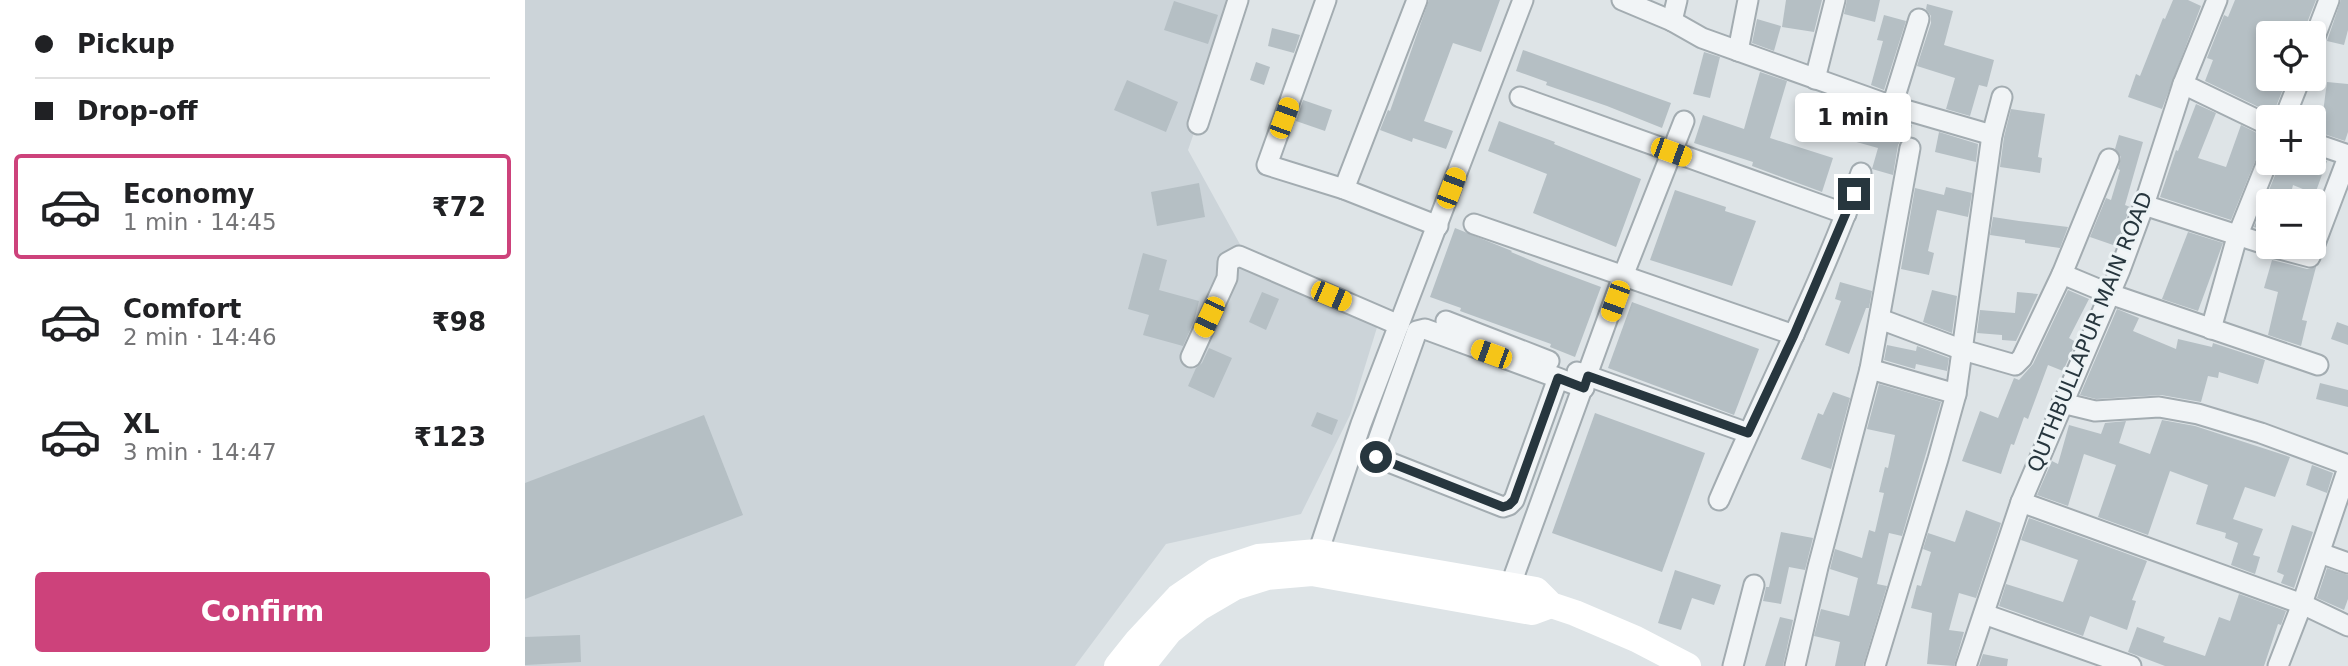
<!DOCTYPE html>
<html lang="en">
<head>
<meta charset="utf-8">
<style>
  body { margin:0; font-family:"DejaVu Sans",sans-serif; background:#f2f2f2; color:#202124; height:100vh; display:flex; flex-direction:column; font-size:26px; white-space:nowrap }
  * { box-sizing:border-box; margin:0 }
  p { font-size:23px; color:#757577 }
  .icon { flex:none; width:38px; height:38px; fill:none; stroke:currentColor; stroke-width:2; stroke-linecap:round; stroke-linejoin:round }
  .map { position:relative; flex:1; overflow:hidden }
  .panel { display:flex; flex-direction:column; background:#fff; width:525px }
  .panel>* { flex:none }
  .guide { display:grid; align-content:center; height:154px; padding:0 35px; background:#fff }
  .fabs { position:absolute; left:1731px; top:21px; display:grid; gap:14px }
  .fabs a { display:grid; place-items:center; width:70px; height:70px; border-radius:7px; background:#fff; box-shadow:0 4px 10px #0003; font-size:35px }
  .end { position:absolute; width:32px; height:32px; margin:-16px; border:9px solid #27363e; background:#fff; box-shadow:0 0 0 4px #fff }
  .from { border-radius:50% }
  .bubble { position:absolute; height:49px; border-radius:7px; background:#fff; box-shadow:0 4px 10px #0003; font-size:23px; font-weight:800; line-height:49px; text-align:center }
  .car { position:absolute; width:21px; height:42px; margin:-21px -10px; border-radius:9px; box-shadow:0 0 5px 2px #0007; background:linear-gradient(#f5c518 24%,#345 0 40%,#f5c518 0 76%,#345 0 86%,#f5c518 0) }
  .guide b { display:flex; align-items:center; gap:24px; height:66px; font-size:26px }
  .guide b+b { border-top:2px solid #e0e0e0 }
  .guide i { width:18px; height:18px; background:#202124 }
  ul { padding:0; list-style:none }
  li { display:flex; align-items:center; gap:21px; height:105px; margin:0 14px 10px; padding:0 21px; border:4px solid transparent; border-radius:7px }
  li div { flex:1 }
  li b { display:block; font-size:26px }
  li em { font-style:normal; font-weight:800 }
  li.active { border-color:#cd427b }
  li>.icon { width:63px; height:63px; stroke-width:1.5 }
  .action { display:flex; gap:14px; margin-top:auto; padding:14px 35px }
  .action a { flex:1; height:80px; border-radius:7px; background:#cd427b; color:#fff; font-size:28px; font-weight:800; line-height:80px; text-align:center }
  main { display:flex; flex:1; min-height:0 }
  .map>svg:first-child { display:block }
  .built { fill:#ccd4d9 }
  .building { fill:#b5bfc4 }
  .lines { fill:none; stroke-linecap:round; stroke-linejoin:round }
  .street-casing { stroke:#a3acb1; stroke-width:23 }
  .street { stroke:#f1f4f6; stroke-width:19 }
  .secondary { stroke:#fff; stroke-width:26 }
  .route { stroke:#27363e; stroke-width:9 }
  .labels { text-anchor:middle; stroke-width:6; stroke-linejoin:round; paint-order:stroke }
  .street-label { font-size:21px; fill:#27363e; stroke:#edf3f5 }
</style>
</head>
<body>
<main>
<section class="panel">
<div class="guide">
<b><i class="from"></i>Pickup</b>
<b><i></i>Drop-off</b>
</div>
<ul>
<li class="active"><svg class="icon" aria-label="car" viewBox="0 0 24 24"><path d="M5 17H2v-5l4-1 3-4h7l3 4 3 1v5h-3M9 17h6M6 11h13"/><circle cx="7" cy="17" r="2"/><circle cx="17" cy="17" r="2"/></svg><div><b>Economy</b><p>1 min · 14:45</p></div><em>₹72</em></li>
<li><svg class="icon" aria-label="car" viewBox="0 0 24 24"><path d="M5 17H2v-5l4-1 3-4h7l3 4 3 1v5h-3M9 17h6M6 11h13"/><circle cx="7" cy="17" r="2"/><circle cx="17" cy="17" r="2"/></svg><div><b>Comfort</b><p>2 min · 14:46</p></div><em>₹98</em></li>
<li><svg class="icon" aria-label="car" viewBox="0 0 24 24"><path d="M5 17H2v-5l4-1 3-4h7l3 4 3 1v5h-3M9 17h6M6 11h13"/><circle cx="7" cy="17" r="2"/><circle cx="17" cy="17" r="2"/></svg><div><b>XL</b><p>3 min · 14:47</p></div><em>₹123</em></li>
</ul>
<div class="action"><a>Confirm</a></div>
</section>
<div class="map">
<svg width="1823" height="666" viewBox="0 0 1823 666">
  <rect width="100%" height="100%" fill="#dee4e7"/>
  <!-- built -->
  <polygon class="built" points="0,0 715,0 663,150 717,248 854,321 825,415 776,514 641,544 550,666 0,666"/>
  <!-- building -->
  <g class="building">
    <polygon points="904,0 975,0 956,52 928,43 899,121 928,131 921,149 888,138 887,142 855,130 863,110 865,111"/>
    <polygon points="1261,0 1297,0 1289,32 1257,27"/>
    <polygon points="1322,0 1355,0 1350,22 1319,14"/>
    <polygon points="1648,0 1663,0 1676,6 1637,109 1603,97 1611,74 1615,76 1638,18 1640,19"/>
    <polygon points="1710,0 1791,0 1778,33 1743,33 1743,79 1762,79 1748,114 1680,81 1688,60 1682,58 1699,15 1703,17"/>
    <polygon points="1816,0 1823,0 1823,30 1819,45 1802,41"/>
    <polygon points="649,1 693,15 683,44 639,30"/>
    <polygon points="1402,4 1428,11 1419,45 1469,60 1462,87 1454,85 1445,116 1421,109 1430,78 1392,66 1406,23 1406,16 1401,9"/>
    <polygon points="1359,15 1381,21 1359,90 1346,85 1358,41 1352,40"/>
    <polygon points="1232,19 1256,26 1249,51 1227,43"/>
    <polygon points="747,28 775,35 769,53 743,46"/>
    <polygon points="998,50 1146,103 1137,128 1082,106 1021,85 1022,82 991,71"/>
    <polygon points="1179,52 1195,57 1185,98 1168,94"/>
    <polygon points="731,62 745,67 739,85 725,80"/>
    <polygon points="1235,72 1262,81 1245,138 1308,158 1297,192 1227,166 1228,162 1169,143 1178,115 1219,129"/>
    <polygon points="602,80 653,102 641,132 589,110"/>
    <polygon points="1802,82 1823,84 1823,132 1820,141 1790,131 1794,119 1797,120"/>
    <polygon points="778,100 807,110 800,131 771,121"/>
    <polygon points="1320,102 1387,125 1384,136 1376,140 1373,145 1368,175 1347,169 1353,148 1310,136"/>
    <polygon points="1671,104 1691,113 1673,158 1701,167 1716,125 1740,137 1706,220 1635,197 1651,150 1653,151"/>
    <polygon points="1486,109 1520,114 1513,157 1517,158 1515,173 1475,167 1479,137"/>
    <polygon points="974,121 1030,142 1029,144 1116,179 1091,247 1008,213 1022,174 963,151"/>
    <polygon points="1414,132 1453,144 1451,162 1410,152"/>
    <polygon points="1594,135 1618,142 1600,205 1605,207 1591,246 1565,237 1581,198 1586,200 1595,170 1593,169 1596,157 1590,149"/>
    <polygon points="1788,156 1802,161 1790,194 1768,185 1764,201 1743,201 1743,231 1729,227 1755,163 1788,163"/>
    <polygon points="674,183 680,217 632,226 626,192"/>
    <polygon points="1421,187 1447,193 1443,217 1412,210 1403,251 1409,253 1404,275 1376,269 1390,188 1419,195"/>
    <polygon points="1150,190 1201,207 1200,211 1231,221 1207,286 1125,260"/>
    <polygon points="1468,217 1494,221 1543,227 1535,248 1500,243 1500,240 1465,235"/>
    <polygon points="930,228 987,251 986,252 1017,265 1076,287 1050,357 1025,347 1026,344 935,311 936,308 905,297"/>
    <polygon points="1663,232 1698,243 1673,311 1637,299"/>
    <polygon points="618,253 642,260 634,290 674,301 669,321 658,346 618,335 624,315 603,309"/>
    <polygon points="1747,260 1782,269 1791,267 1777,320 1782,321 1776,346 1743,335 1753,292 1739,288"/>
    <polygon points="1315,282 1347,291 1344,308 1341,308 1324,354 1300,345 1316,301 1310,299"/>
    <polygon points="1407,290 1432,296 1427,333 1398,322"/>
    <polygon points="1543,290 1564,299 1544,338 1551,342 1538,371 1523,365 1503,419 1499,417 1489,445 1486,444 1476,474 1437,461 1455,411 1473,418 1489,378 1494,380 1508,364"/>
    <polygon points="737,292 754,299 741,330 724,322"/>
    <polygon points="1492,292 1513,294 1491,341 1477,340 1477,335 1452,333 1455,310 1490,313"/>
    <polygon points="1107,302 1234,349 1209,415 1083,368"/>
    <polygon points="1592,309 1614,318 1608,331 1651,349 1653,339 1687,347 1688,343 1740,360 1733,384 1694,372 1693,378 1683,376 1676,402 1636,395 1571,399 1555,395"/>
    <polygon points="1812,322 1823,326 1823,345 1806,339"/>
    <polygon points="1362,345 1391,351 1392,346 1424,358 1422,371 1391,364 1390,369 1359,360"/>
    <polygon points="684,348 707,358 689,398 663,386 671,368 677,363"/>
    <polygon points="1795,383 1823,390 1823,407 1791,399"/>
    <polygon points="1354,384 1416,402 1377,536 1364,533 1352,584 1362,586 1338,666 1310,666 1315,642 1289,636 1296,609 1324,616 1333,578 1305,569 1310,549 1337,558 1344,530 1350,532 1359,493 1354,492 1360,467 1363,468 1370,435 1342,429"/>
    <polygon points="1308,392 1325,398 1306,469 1276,459 1293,413 1298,415"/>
    <polygon points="792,412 813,420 807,435 786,426"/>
    <polygon points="1070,413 1180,453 1137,572 1027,533"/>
    <polygon points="179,415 218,515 0,599 0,483"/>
    <polygon points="1637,420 1670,426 1765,457 1750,497 1720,487 1708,519 1738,529 1728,555 1735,557 1730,574 1706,565 1713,543 1700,538 1701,533 1671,524 1683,485 1645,471 1623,535 1573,517 1591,465 1559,454 1543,506 1512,495 1527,461 1533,464 1544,425 1576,434 1580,423 1601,421 1594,443 1625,454"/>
    <polygon points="1787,465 1808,473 1802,493 1781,485"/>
    <polygon points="1441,510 1476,523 1451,598 1434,593 1424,630 1439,632 1429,666 1402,664 1407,613 1386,608 1392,585 1396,586 1406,552 1398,549 1403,533 1430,542"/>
    <polygon points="1504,518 1622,561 1607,600 1611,601 1602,630 1565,616 1558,636 1474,606 1481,584 1538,602 1553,560 1496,540"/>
    <polygon points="1767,525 1788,532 1769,588 1756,583 1759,575 1752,572"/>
    <polygon points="1256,532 1288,538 1280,570 1264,567 1256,604 1238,601 1241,587 1244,587"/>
    <polygon points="1802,568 1823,575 1823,599 1819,610 1792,598"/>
    <polygon points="1150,570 1196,585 1189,605 1167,598 1156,630 1133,623"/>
    <polygon points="1714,594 1761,611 1756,625 1753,624 1739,666 1640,666 1603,652 1612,627 1640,637 1638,642 1680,656 1694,617 1705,621"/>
    <polygon points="1255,617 1268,620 1258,666 1240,666"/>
    <polygon points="55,635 56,662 0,665 0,637"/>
    <polygon points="1458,654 1483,659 1482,666 1454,666"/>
  </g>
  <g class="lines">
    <!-- street casing -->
    <g class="street-casing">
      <g id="street">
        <polyline points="801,0 742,165 819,189 913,226"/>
        <polyline points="1097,0 1147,21 1177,38 1367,106 1467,135"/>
        <polyline points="1147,21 1152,0"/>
        <polyline points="1788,42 1804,0"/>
        <polyline points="1213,51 1223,0"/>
        <polyline points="1290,79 1310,0"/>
        <polyline points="1658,84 1743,125"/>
        <polyline points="995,97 1321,214"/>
        <polyline points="1367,106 1394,19"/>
        <polyline points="1760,117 1775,79"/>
        <polyline points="673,124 713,0"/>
        <polyline points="1788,143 1823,155"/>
        <polyline points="1584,159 1537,274 1585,294 1793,365"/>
        <polyline points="819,189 892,0"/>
        <polyline points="1619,205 1743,245"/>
        <polyline points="949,224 1269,335"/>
        <polyline points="1747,247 1785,257 1823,157"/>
        <polyline points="1355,319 1438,350 1490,365 1497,358 1537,274"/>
        <polyline points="921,321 1024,361"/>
        <polyline points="1686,329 1712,237 1743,160"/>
        <polyline points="666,357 702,278 703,262 714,256 874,325"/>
        <polyline points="1345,369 1431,394"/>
        <polyline points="1052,372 1223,433"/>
        <polyline points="1033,378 989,500 984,505 978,507 851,457 851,446 892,331 900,329 1033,378 1059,388"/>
        <polyline points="1537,403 1570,411 1634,407 1673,414 1736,433 1823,465"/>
        <path d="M1194,500C1241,391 1296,285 1336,173"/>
        <polyline points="1496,502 1777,604 1823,626"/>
        <polyline points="1795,553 1823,563"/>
        <polyline points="790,562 836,424 998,0"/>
        <polyline points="986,584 1098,276 1159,121"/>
        <polyline points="1459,614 1606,666"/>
        <polyline points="1208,666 1229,585"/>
        <polyline points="1270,666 1293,567 1345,369 1385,148"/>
        <polyline points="1350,666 1413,459 1431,394 1467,135 1477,97"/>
        <polyline points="1441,666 1496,502 1595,270 1619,205 1658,84 1692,0"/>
        <polyline points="1753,666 1777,604 1823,468"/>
      </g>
    </g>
    <!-- street -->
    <use href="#street" class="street"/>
    <!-- secondary -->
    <g class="secondary">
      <polyline points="592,666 612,641 653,597 691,571 733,557 792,552 1011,590 1026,605 1050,613 1111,639 1163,666"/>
      <polyline points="617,666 645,631 674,608 710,587 742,577 787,573 1007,612 1026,605"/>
    </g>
  </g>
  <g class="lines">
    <!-- route -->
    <polyline class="route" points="851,457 978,507 984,505 989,500 1033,378 1059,388 1063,376 1223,433 1269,335 1329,194"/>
  </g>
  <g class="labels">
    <!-- street labels -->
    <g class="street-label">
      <text transform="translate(1565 332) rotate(-68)" y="7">QUTHBULLAPUR MAIN ROAD</text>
    </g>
  </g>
</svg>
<div class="fabs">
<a><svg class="icon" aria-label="locate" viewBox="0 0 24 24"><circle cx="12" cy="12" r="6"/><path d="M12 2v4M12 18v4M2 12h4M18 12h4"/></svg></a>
<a>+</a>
<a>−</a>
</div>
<i class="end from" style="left:851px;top:457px"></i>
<i class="end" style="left:1329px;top:194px"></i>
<div class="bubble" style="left:1270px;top:93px;width:116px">1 min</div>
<i class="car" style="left:759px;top:118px;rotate:20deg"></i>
<i class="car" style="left:1146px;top:152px;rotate:110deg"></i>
<i class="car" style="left:926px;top:188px;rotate:21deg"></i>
<i class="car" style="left:806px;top:296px;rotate:113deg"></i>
<i class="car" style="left:1090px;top:301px;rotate:200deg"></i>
<i class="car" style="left:684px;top:317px;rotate:205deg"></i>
<i class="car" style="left:966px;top:354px;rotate:290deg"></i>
</div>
</main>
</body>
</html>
